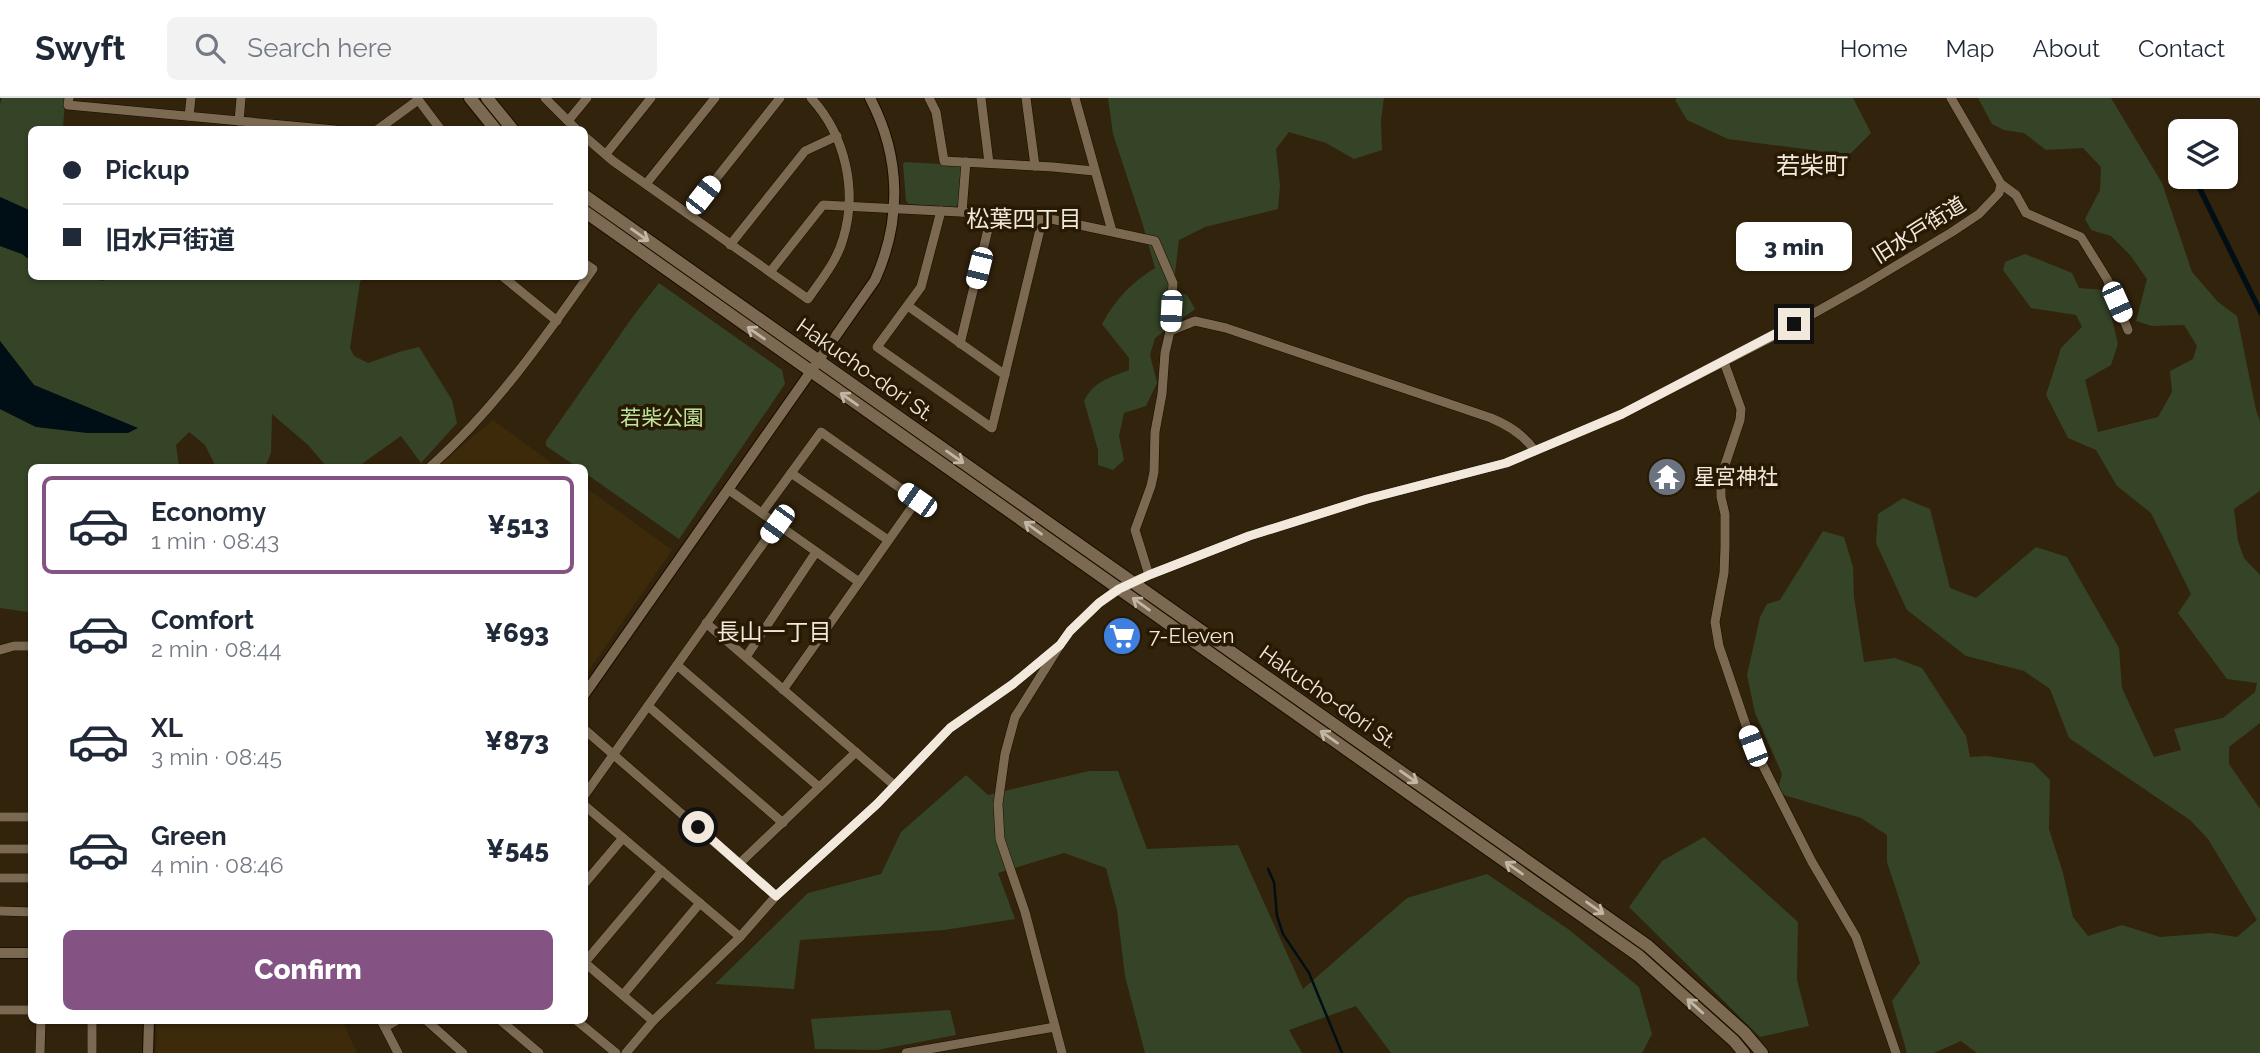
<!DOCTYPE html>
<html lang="en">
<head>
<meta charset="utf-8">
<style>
  body { margin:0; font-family:Raleway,"Noto Sans JP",sans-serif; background:#f2f2f3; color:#1f2937; height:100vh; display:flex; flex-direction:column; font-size:26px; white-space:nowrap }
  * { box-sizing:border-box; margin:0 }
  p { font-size:23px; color:#747a83 }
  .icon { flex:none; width:38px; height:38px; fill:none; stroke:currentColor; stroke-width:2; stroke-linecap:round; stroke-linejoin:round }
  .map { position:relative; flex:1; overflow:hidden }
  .sheet { position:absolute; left:28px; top:366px; width:560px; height:560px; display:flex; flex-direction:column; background:#fff; border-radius:10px; box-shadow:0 2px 5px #0004 }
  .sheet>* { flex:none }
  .guide { position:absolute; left:28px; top:28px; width:560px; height:154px; border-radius:10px; box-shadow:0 2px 5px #0004; display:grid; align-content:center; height:154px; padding:0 35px; background:#fff }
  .controls { position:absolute; left:2168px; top:21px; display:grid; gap:14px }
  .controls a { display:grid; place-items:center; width:70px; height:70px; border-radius:10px; background:#fff; box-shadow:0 2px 5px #0004; font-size:35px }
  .end { position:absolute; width:32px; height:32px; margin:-16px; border:9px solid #f2e8db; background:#111; box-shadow:0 0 0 4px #111 }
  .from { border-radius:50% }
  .bubble { position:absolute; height:49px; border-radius:10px; background:#fff; box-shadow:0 2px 5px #0004; font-size:23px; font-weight:800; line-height:49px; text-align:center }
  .car { position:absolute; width:21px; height:42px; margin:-21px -10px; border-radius:9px; box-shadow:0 0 5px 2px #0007; background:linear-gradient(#fff 24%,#345 0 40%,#fff 0 76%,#345 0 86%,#fff 0) }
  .guide b { display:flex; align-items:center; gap:24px; height:66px; font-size:26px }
  .guide b+b { border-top:2px solid #e0e1e3 }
  .guide i { width:18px; height:18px; background:#1f2937 }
  ul { padding:12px 0 0; list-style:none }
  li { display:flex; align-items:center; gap:21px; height:98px; margin:0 14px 10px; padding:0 21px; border:4px solid transparent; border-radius:10px }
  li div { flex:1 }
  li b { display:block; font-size:26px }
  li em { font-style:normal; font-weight:800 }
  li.selected { border-color:#845283 }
  li>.icon { width:63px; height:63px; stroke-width:1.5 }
  .primary-button { display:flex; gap:14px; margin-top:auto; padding:14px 35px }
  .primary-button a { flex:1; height:80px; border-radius:10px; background:#845283; color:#fff; font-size:28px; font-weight:800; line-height:80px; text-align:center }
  header { display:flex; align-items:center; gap:42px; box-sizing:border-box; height:98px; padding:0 35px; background:#fff; border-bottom:2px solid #e0e1e3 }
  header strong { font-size:33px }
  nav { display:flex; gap:38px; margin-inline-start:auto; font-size:24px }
  .search { width:490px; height:63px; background:#f2f2f3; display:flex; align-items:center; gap:18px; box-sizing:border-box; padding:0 24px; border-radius:10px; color:#747a83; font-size:26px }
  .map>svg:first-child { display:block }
  .built { fill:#3d2a0b }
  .green { fill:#354427 }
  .water { fill:#000e15 }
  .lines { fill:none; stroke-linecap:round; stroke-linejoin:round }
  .stream { stroke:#000e15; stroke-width:2.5 }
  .minor-casing { stroke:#190c00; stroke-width:10 }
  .tertiary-casing { stroke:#190c00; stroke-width:12 }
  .secondary-casing { stroke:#190c00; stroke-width:14 }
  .minor { stroke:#7b6a51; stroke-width:9 }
  .tertiary { stroke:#7b6a51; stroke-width:10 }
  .secondary { stroke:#7b6a51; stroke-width:12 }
  .oneway { stroke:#c2b6a4 }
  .route { stroke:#f2e8db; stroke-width:9 }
  .labels { text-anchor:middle; stroke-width:7; stroke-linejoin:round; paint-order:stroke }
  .street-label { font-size:21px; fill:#f2e8db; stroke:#281903 }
  .park-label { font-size:21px; fill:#bee59d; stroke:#281903 }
  .poi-label { font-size:21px; fill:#f2e8db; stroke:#281903; text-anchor:start }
  .neighbourhood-label { font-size:23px; fill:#f2e8db; stroke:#281903 }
  .quarter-label { font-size:24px; fill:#f2e8db; stroke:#281903 }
</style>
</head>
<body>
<header>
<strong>Swyft</strong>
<div class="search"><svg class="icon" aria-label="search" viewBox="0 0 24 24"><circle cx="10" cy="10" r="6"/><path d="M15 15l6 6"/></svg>Search here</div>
<nav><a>Home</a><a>Map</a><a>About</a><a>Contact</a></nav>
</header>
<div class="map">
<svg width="2260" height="955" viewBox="0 0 2260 955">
  <rect width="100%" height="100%" fill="#32230c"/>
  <!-- built -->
  <g class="built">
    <polygon points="493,322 557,369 437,369"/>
    <polygon points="585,389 672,452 585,578"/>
    <polygon points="157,922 342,922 357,955 156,955"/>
  </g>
  <!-- green -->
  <g class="green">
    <polygon points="2,0 65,0 63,31 32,32 31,113 0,99 0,6"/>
    <path d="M1108,0H1384L1381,22L1382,52L1354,61L1326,45L1289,34L1276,51L1280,88L1278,111L1205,129L1179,142L1173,192L1187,197L1195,211L1155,240L1150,257L1157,285L1146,308L1124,315L1119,338L1124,362L1113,372L1098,367V352L1084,303C1094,283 1109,280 1129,272V260L1102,226C1114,203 1133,183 1155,170L1142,124L1113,36Z"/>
    <polygon points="1677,0 1853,0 1871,35 1849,57 1728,41 1687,22 1675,2"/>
    <polygon points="1978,0 2111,0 2162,85 2192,174 2218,204 2237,218 2256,312 2260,323 2260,393 2234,411 2238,443 2244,460 2260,477 2260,625 2229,649 2229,666 2260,711 2260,955 1977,955 1961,943 1934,955 1907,955 1892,903 1920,865 1887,764 1887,737 1861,720 1777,695 1782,676 1755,615 1747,577 1760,519 1767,506 1780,502 1823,433 1844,439 1853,469 1854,499 1864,564 1895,560 1922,570 1966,638 1970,659 1987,658 2033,665 2050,682 2049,731 2063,775 2073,819 2088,838 2122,827 2160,839 2211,835 2237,839 2257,822 2208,741 2190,722 2069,640 2050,591 2024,573 1966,558 1907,512 1876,445 1878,416 1903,400 1930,411 1950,490 1976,500 2036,449 2067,459 2119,550 2122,590 2154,659 2181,652 2174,631 2223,620 2255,594 2257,585 2227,581 2178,515 2191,496 2151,415 2117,388 2096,352 2068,340 2046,297 2061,250 2082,229 2076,217 2031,210 2003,172 2005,164 2025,156 2072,175 2079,190 2105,192 2118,246 2111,267 2085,282 2098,334 2158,319 2172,294 2170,273 2193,261 2197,248 2184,227 2152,228 2136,223 2147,181 2130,157 2111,138 2091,132 2085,121 2100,92 2101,69 2083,50 2046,52 2024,35 2004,32 1992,26"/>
    <polygon points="905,64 959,67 962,71 960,106 955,109 909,106 906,103 903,66"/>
    <polygon points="0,148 22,156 31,163 32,178 86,179 103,183 113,178 363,179 360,184 350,250 354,258 368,265 399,254 419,249 452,302 457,325 421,365 401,338 363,365 362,369 327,369 308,347 272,316 271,355 265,369 216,369 205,347 189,334 176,347 179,369 32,369 31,518 28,514 0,510 0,311 36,329 137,330 34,287 0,243"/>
    <polygon points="659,185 782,272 785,286 679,441 585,375 584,369 577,369 546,348 546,343 634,217"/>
    <polygon points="1089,673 1118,673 1147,751 1238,747 1303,891 1407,800 1487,776 1568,831 1639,889 1652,936 1642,955 1391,955 1356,908 1289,932 1302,955 1145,955 1125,878 1117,812 1106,770 1064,755 998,775 1015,821 944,832 800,842 794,891 715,886 808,795 881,776 901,734 966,677 988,697"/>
    <polygon points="1704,739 1798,824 1797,882 1809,928 1760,939 1629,809 1662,763"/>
    <polygon points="950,912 956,937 877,952 815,951 811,921"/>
  </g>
  <!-- water -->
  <g class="water">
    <polygon points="2191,79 2197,79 2260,207 2260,219"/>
    <polygon points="0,99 31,113 31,163 22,156 0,148"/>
    <polygon points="0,243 34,287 138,330 128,335 87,335 36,329 0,311"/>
  </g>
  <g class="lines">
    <!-- stream -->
    <polyline class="stream" points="1268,771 1274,784 1277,818 1283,836 1309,875 1342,955"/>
    <!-- minor casing -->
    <g class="minor-casing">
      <g id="minor">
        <polyline points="69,0 68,7 335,32"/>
        <polyline points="417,0 441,32"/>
        <polyline points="545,0 577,32"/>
        <polyline points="929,0 936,14 944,63 1053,69 1094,73"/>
        <polyline points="981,0 989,65"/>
        <polyline points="1026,0 1035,68"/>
        <polyline points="1075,0 1112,133"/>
        <polyline points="189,18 191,0"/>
        <polyline points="239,23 241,0"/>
        <polyline points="568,23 587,0"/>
        <polyline points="377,32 418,2"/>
        <path d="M584,38L613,63L808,201C821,182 837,163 843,141C858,92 845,37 811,0"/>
        <polyline points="606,56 651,0"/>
        <polyline points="646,86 715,0"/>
        <polyline points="2001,86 2016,97 2026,115 2081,139 2107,181 2128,232"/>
        <polyline points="941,113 921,189 877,249 992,330 1043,119"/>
        <polyline points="962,114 966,64"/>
        <polyline points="688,116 780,0"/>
        <polyline points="730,147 805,53 837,38"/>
        <polyline points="770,174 823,107 1037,118 1155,143 1173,185 1170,233"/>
        <polyline points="502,178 557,223"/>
        <polyline points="908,208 1005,277"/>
        <polyline points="960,246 992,115"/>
        <polyline points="1724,264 1741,311 1740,322 1724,370 1721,387 1721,399 1725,416 1725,449 1724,475 1715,524 1719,548 1753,648 1812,764 1856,839 1896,955"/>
        <path d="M430,369C494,312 544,241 593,171L584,165"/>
        <polyline points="791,375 888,442"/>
        <polyline points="729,392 859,484"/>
        <polyline points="762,415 821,334 917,402 783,592"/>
        <path d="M1149,477L1135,432L1151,388L1154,374L1155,334L1162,296L1165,255L1170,233L1195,223L1226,230L1491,320C1508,327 1525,338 1535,353"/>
        <polyline points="706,525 894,687"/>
        <polyline points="0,552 14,548 32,548"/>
        <polyline points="746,559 816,454"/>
        <polyline points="677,567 819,689"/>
        <polyline points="648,608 783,725"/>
        <polyline points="584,631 776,798"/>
        <polyline points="584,698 777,426"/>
        <polyline points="584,707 740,839"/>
        <polyline points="0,719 32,719"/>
        <polyline points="0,751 32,751"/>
        <polyline points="739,766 856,654"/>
        <polyline points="0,780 32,780"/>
        <polyline points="584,786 623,740"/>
        <polyline points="0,813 32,814"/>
        <polyline points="584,864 653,923"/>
        <polyline points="585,864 662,773"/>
        <polyline points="623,897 700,805"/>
        <polyline points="0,912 32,912"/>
        <polyline points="381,922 398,955"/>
        <polyline points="426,922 463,955"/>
        <polyline points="500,922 539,955"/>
        <polyline points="576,922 616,955"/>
        <polyline points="385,929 397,922"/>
        <polyline points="40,955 41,922"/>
        <polyline points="92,955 92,922"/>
        <polyline points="626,955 653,923 740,839 776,798 877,706 950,630 1013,586 1053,553"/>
        <polyline points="906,955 1055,929"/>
        <polyline points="1062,955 1025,814 1000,741 998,706 1005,656 1015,619 1060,547 1070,533 1099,505 1119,490 1149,477 1249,438 1367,401 1506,365 1622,316 1770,240 1864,187 1952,134 1979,116 1999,95 2001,86 1951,0"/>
      </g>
    </g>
    <!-- tertiary casing -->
    <g class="tertiary-casing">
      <g id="tertiary">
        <path d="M584,597L875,182C902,122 901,59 870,0"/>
        <polyline points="0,855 32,855"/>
        <polyline points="148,955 149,922"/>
      </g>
    </g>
    <!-- secondary casing -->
    <g class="secondary-casing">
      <g id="secondary">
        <polyline points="470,0 496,32"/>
        <polyline points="487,0 513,32"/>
        <polyline points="584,97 1648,848 1744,934 1762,955"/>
        <polyline points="584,113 1639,858 1734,943 1744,955"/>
      </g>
    </g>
    <!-- minor -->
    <use href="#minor" class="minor"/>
    <!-- tertiary -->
    <use href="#tertiary" class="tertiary"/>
    <!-- secondary -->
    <use href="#secondary" class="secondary"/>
  </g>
  <!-- one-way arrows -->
  <defs><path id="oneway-shaft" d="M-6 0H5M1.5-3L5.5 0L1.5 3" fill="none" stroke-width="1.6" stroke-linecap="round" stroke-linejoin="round" transform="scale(1.75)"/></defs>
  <g class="oneway">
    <use href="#oneway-shaft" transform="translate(640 137) rotate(35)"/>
    <use href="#oneway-shaft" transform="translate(756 235) rotate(-145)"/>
    <use href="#oneway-shaft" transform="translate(849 301) rotate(-145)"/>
    <use href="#oneway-shaft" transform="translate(955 359) rotate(35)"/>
    <use href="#oneway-shaft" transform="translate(1033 430) rotate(-144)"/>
    <use href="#oneway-shaft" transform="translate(1141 506) rotate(-144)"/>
    <use href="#oneway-shaft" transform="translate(1329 639) rotate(-145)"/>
    <use href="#oneway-shaft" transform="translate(1409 679) rotate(35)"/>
    <use href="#oneway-shaft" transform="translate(1514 770) rotate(-145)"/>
    <use href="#oneway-shaft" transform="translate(1595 810) rotate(35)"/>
    <use href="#oneway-shaft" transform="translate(1695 908) rotate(-138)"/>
  </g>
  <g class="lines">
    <!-- route -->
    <polyline class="route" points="698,729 776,798 877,706 950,630 1013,586 1060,547 1070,533 1099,505 1119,491 1149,477 1249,438 1367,401 1506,365 1622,316 1794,226"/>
  </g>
  <!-- icons -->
  <defs>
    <g id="temple-disc" transform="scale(2.0125)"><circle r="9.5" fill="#6b7280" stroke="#281903"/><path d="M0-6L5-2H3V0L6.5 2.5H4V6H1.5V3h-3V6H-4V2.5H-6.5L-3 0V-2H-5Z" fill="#fff"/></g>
    <g id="supermarket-disc" transform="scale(2.0125)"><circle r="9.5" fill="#3f7fe0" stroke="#281903"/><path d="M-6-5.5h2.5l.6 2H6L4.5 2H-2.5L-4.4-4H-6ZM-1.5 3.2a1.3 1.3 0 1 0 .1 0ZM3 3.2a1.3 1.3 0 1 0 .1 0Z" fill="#fff"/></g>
  </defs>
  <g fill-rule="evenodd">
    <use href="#temple-disc" x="1667" y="379"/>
    <use href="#supermarket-disc" x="1122" y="538"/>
  </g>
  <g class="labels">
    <!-- street labels -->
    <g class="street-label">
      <text transform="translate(1919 132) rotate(-32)" y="7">旧水戸街道</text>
      <text transform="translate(865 272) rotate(35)" y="7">Hakucho-dori St.</text>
      <text transform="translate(1328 599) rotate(35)" y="7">Hakucho-dori St.</text>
    </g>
    <!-- park labels -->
    <g class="park-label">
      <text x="662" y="327">若柴公園</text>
    </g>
    <!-- poi labels -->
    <g class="poi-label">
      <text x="1694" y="386">星宮神社</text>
      <text x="1149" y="545">7-Eleven</text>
    </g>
    <!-- neighbourhood labels -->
    <g class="neighbourhood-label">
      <text x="1024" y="129">松葉四丁目</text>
      <text x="774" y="542">長山一丁目</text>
    </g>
    <!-- quarter labels -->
    <g class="quarter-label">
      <text x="1812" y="76">若柴町</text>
    </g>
  </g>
</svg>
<div class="controls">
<a><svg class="icon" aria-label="layers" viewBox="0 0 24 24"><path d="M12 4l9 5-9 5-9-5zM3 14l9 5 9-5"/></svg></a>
</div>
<i class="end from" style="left:698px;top:729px"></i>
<i class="end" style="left:1794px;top:226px"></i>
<div class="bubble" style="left:1736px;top:124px;width:116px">3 min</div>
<i class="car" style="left:703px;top:97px;rotate:38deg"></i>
<i class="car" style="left:979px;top:170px;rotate:194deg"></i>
<i class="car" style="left:2117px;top:204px;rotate:156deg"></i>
<i class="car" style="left:1171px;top:213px;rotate:183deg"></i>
<i class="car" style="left:917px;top:402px;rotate:305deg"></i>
<i class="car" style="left:777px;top:426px;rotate:216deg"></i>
<i class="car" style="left:1753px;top:648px;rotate:339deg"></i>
<div class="guide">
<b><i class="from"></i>Pickup</b>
<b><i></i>旧水戸街道</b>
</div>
<section class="sheet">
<ul>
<li class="selected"><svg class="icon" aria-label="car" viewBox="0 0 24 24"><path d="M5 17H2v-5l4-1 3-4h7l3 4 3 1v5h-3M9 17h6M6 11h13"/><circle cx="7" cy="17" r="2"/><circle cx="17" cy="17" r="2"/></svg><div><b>Economy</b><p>1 min · 08:43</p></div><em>¥513</em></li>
<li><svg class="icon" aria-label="car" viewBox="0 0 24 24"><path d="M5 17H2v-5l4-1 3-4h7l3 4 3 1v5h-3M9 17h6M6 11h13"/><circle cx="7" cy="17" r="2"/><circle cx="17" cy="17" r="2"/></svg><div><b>Comfort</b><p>2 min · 08:44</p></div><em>¥693</em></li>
<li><svg class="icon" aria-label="car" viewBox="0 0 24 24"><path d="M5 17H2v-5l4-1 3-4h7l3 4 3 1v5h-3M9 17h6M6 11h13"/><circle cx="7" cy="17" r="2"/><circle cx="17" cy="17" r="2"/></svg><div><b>XL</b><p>3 min · 08:45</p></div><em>¥873</em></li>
<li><svg class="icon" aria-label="car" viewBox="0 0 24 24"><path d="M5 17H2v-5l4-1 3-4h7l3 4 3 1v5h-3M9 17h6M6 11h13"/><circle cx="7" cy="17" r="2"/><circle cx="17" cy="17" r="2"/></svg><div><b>Green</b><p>4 min · 08:46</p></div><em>¥545</em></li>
</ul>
<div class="primary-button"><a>Confirm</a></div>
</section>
</div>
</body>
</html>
